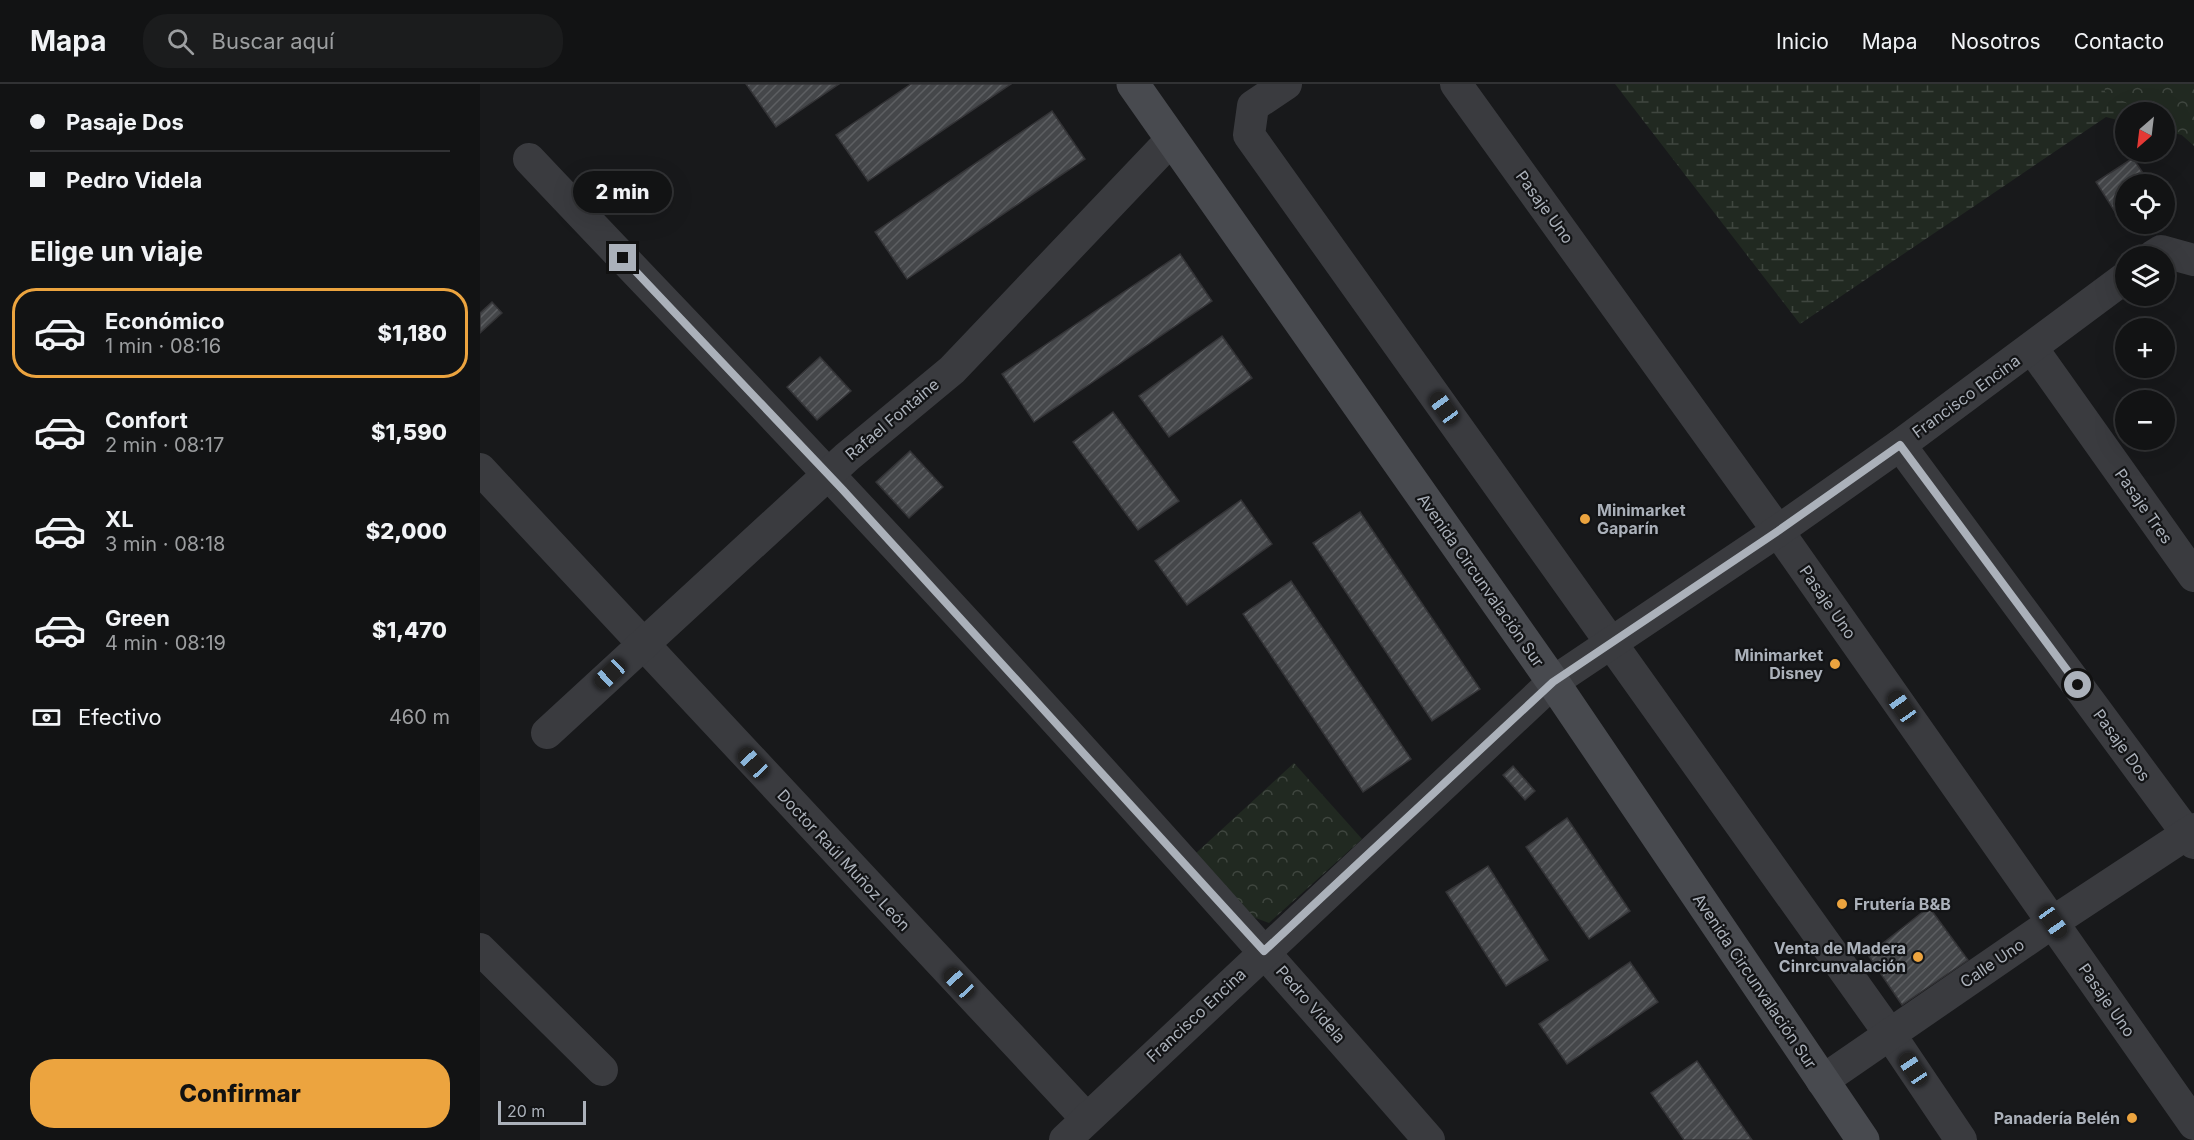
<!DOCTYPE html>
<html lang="es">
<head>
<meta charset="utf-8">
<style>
  body { margin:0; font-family:Inter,sans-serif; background:#1b1c1d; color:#f1f3f6; height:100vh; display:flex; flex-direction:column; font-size:22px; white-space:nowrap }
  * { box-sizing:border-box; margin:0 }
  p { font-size:20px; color:#9c9ea0 }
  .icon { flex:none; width:33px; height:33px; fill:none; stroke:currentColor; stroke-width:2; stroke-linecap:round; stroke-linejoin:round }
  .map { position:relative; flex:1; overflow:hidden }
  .panel { display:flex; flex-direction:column; background:#121314; width:480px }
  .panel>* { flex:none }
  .top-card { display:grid; align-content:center; height:132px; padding:0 30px; background:#121314 }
  .needle { width:39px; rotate:208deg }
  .tools { position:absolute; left:1635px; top:18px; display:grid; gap:12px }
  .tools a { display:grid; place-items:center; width:60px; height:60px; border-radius:50%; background:#121314; box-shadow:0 6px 24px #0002,0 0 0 2px #313234; font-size:30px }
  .scale { position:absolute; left:18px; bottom:15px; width:88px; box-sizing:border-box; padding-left:6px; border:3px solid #abb1ba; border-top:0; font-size:16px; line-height:21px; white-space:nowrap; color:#abb1ba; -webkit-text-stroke:4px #131416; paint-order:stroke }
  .end { position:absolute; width:27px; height:27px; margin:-14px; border:8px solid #abb1ba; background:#111; box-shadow:0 0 0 3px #111 }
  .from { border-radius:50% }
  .bubble { position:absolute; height:42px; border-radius:21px; background:#121314; box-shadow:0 6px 24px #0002,0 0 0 2px #313234; font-size:20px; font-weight:800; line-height:42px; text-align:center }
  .car { position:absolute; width:18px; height:36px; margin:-18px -9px; border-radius:8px; box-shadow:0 0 4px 2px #0007; background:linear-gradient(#222 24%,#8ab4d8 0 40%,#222 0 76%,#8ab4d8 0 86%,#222 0) }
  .top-card b { display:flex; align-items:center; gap:21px; height:57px; font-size:22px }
  .top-card b+b { border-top:2px solid #313234 }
  .top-card i { width:15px; height:15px; background:#f1f3f6 }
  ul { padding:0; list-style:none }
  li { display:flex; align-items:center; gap:18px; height:90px; margin:0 12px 9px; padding:0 18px; border:3px solid transparent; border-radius:24px }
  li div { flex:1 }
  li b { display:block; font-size:22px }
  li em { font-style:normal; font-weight:800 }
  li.selected { border-color:#eca43f }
  li>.icon { width:54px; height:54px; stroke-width:1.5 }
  h2 { padding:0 30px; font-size:27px; line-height:72px }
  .pay { display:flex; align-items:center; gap:15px; height:66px; padding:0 30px; font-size:22px }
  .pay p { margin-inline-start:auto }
  .action { display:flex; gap:12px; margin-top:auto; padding:12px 30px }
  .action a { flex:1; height:69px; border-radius:24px; background:#eca43f; color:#111; font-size:24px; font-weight:800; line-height:69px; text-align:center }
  header { display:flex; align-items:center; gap:36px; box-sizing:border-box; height:84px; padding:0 30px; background:#121314; border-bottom:2px solid #313234 }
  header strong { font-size:28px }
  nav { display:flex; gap:33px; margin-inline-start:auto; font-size:21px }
  .search { width:420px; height:54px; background:#1b1c1d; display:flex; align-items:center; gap:15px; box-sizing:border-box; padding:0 21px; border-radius:24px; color:#9c9ea0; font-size:22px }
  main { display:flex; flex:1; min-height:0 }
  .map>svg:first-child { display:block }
  .wetland { fill:url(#wetland-marsh) }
  .park { fill:url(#park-crowns) }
  .building { fill:url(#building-hatch); stroke:#333336; stroke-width:1.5 }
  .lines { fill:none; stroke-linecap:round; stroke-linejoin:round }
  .street { stroke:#3a3b3f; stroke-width:32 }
  .secondary { stroke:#484a4f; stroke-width:33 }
  .route { stroke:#abb1ba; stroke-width:8 }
  .poi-dot { fill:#eca43f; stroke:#131416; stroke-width:2 }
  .labels { text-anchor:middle; stroke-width:4.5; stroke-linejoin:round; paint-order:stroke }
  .street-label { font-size:16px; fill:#abb1ba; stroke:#131416 }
  .poi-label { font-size:16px; font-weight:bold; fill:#abb1ba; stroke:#131416; text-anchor:end }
</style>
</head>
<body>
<header>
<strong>Mapa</strong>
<div class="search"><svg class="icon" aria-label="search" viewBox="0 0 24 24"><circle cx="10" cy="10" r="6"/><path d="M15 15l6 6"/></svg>Buscar aquí</div>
<nav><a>Inicio</a><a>Mapa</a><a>Nosotros</a><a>Contacto</a></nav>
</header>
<main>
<section class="panel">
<div class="top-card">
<b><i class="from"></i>Pasaje Dos</b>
<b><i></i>Pedro Videla</b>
</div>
<h2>Elige un viaje</h2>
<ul>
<li class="selected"><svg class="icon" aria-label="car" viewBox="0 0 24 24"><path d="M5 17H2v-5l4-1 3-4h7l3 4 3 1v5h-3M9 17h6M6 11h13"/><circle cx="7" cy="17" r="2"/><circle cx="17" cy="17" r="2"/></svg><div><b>Económico</b><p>1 min · 08:16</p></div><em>$1,180</em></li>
<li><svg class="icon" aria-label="car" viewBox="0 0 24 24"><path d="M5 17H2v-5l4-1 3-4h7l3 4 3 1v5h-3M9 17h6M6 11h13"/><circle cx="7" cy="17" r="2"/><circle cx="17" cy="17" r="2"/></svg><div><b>Confort</b><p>2 min · 08:17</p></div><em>$1,590</em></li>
<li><svg class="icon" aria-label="car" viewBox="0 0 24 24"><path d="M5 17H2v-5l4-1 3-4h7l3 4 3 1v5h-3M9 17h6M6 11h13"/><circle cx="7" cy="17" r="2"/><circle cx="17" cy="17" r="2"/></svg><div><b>XL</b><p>3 min · 08:18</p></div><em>$2,000</em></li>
<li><svg class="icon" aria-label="car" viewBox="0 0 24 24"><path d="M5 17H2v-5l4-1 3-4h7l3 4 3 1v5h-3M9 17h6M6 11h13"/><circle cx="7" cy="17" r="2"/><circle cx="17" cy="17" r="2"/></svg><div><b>Green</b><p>4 min · 08:19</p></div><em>$1,470</em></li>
</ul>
<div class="pay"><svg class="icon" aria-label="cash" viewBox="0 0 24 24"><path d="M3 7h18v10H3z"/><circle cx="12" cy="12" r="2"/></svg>Efectivo<p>460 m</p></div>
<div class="action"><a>Confirmar</a></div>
</section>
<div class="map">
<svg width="1714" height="1056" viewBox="0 0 1714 1056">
  <defs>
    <pattern id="wetland-marsh" width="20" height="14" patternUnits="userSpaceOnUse" patternTransform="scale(1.5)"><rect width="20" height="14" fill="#212921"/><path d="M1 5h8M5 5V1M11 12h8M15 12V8" fill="none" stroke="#3f463f"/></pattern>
    <pattern id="park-crowns" width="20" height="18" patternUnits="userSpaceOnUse" patternTransform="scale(1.5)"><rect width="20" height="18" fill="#212921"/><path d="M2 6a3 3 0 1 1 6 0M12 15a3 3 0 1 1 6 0" fill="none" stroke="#3f463f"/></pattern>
    <pattern id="building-hatch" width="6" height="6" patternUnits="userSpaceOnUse" patternTransform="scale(1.5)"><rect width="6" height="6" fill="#45474a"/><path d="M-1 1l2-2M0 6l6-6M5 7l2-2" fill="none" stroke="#5d5f62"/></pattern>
  </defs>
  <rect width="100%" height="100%" fill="#18191b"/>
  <!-- wetland -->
  <polygon class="wetland" points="1135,0 1714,0 1714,54 1685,47 1684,28 1646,28 1645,38 1626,33 1320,240"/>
  <!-- park -->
  <g class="park">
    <path d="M1624,0H1714V62L1685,36L1684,28C1660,28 1646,19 1625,8Z"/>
    <polygon points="814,679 882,755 789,839 773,833 715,770"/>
  </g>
  <!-- building -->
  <g class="building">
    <polygon points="266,0 359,0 296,43"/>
    <polygon points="431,0 531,0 388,97 356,51"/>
    <polygon points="572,27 605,75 427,195 395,148"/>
    <polygon points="1653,74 1670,100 1646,100 1646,126 1637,131 1616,98"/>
    <polygon points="700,170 732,217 554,338 522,290"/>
    <polygon points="12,218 22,229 0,249 0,229"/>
    <polygon points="742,252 772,294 689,353 659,312"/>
    <polygon points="340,273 371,307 337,336 307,303"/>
    <polygon points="633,328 699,417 658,446 593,358"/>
    <polygon points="430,367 463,403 429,434 396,398"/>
    <polygon points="761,416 792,460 707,521 675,477"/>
    <polygon points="880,428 1000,605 952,637 833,459"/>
    <polygon points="811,497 931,675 883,708 763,530"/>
    <polygon points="1033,682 1055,707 1045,716 1023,691"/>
    <polygon points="1087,734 1150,827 1109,855 1046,763"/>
    <polygon points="1008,782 1068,876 1026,902 966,808"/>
    <polygon points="1449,823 1488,876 1422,921 1388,871"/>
    <polygon points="1150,878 1178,918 1087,980 1059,940"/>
    <polygon points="1217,977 1272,1056 1204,1056 1171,1009"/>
  </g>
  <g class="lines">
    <!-- street -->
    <g class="street">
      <polyline points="806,0 773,22 769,51 1409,949 1481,1056"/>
      <polyline points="976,0 1298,447 1714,1040"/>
      <path d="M49,75C148,180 249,284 348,390C553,608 753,831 949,1056"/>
      <polyline points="1673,172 1681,167 1714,176"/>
      <polyline points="1552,264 1714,492"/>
      <polyline points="1420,361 1714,759"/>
      <polyline points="0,385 606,1034"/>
      <polyline points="67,649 367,373 472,286 691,56"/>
      <polyline points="0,865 122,986"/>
      <polyline points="1342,997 1573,838 1714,745"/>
      <polyline points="585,1056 1073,598 1298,447 1420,361 1646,193"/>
    </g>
    <!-- secondary -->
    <polyline class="secondary" points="653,0 1073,598 1383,1056"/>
  </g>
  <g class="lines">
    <!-- route -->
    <polyline class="route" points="143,174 363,406 784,867 1073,598 1298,447 1420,361 1598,601"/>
  </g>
  <!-- markers -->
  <g class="poi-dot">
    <circle cx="1105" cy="435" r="6"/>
    <circle cx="1355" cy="580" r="6"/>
    <circle cx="1362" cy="820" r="6"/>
    <circle cx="1438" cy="873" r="6"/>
    <circle cx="1652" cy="1034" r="6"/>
  </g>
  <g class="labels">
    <!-- street labels -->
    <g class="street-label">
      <text transform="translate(1065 123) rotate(54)" y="6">Pasaje Uno</text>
      <text transform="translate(1486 312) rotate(-36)" y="6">Francisco Encina</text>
      <text transform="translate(412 335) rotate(-40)" y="6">Rafael Fontaine</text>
      <text transform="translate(1664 422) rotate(55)" y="6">Pasaje Tres</text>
      <text transform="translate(1001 496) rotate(55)" y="6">Avenida Circunvalación Sur</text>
      <text transform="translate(1348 518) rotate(55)" y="6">Pasaje Uno</text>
      <text transform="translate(1642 661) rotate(54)" y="6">Pasaje Dos</text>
      <text transform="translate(364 776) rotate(47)" y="6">Doctor Raúl Muñoz León</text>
      <text transform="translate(1512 879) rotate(-34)" y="6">Calle Uno</text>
      <text transform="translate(1275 897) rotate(56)" y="6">Avenida Circunvalación Sur</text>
      <text transform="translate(1627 916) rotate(55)" y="6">Pasaje Uno</text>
      <text transform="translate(831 920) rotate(49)" y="6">Pedro Videla</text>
      <text transform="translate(716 931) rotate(-43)" y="6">Francisco Encina</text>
    </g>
    <!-- poi labels -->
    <g class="poi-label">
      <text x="1117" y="432" text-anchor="start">Minimarket<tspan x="1117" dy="18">Gaparín</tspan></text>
      <text x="1343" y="577">Minimarket<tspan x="1343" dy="18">Disney</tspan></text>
      <text x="1374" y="826" text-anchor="start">Frutería B&amp;B</text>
      <text x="1426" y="870">Venta de Madera<tspan x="1426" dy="18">Cinrcunvalación</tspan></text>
      <text x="1640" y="1040">Panadería Belén</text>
    </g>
  </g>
</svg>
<div class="tools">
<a><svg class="needle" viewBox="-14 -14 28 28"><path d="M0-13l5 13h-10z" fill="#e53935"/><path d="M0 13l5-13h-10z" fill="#9c9ea0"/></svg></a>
<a><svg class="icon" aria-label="locate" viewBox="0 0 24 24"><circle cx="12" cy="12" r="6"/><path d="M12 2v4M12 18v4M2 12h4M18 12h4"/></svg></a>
<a><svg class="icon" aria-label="layers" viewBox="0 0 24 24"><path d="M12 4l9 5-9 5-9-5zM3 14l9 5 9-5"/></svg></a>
<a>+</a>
<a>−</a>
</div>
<div class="scale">20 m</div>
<i class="end from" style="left:1598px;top:601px"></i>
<i class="end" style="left:143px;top:174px"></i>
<div class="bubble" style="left:93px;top:87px;width:99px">2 min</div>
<i class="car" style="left:964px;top:324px;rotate:324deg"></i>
<i class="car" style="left:130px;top:590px;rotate:227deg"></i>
<i class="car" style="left:1422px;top:623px;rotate:325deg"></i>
<i class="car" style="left:273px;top:679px;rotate:317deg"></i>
<i class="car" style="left:1573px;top:838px;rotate:145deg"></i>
<i class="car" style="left:479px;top:899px;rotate:317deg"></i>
<i class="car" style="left:1433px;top:985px;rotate:326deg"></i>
</div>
</main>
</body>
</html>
